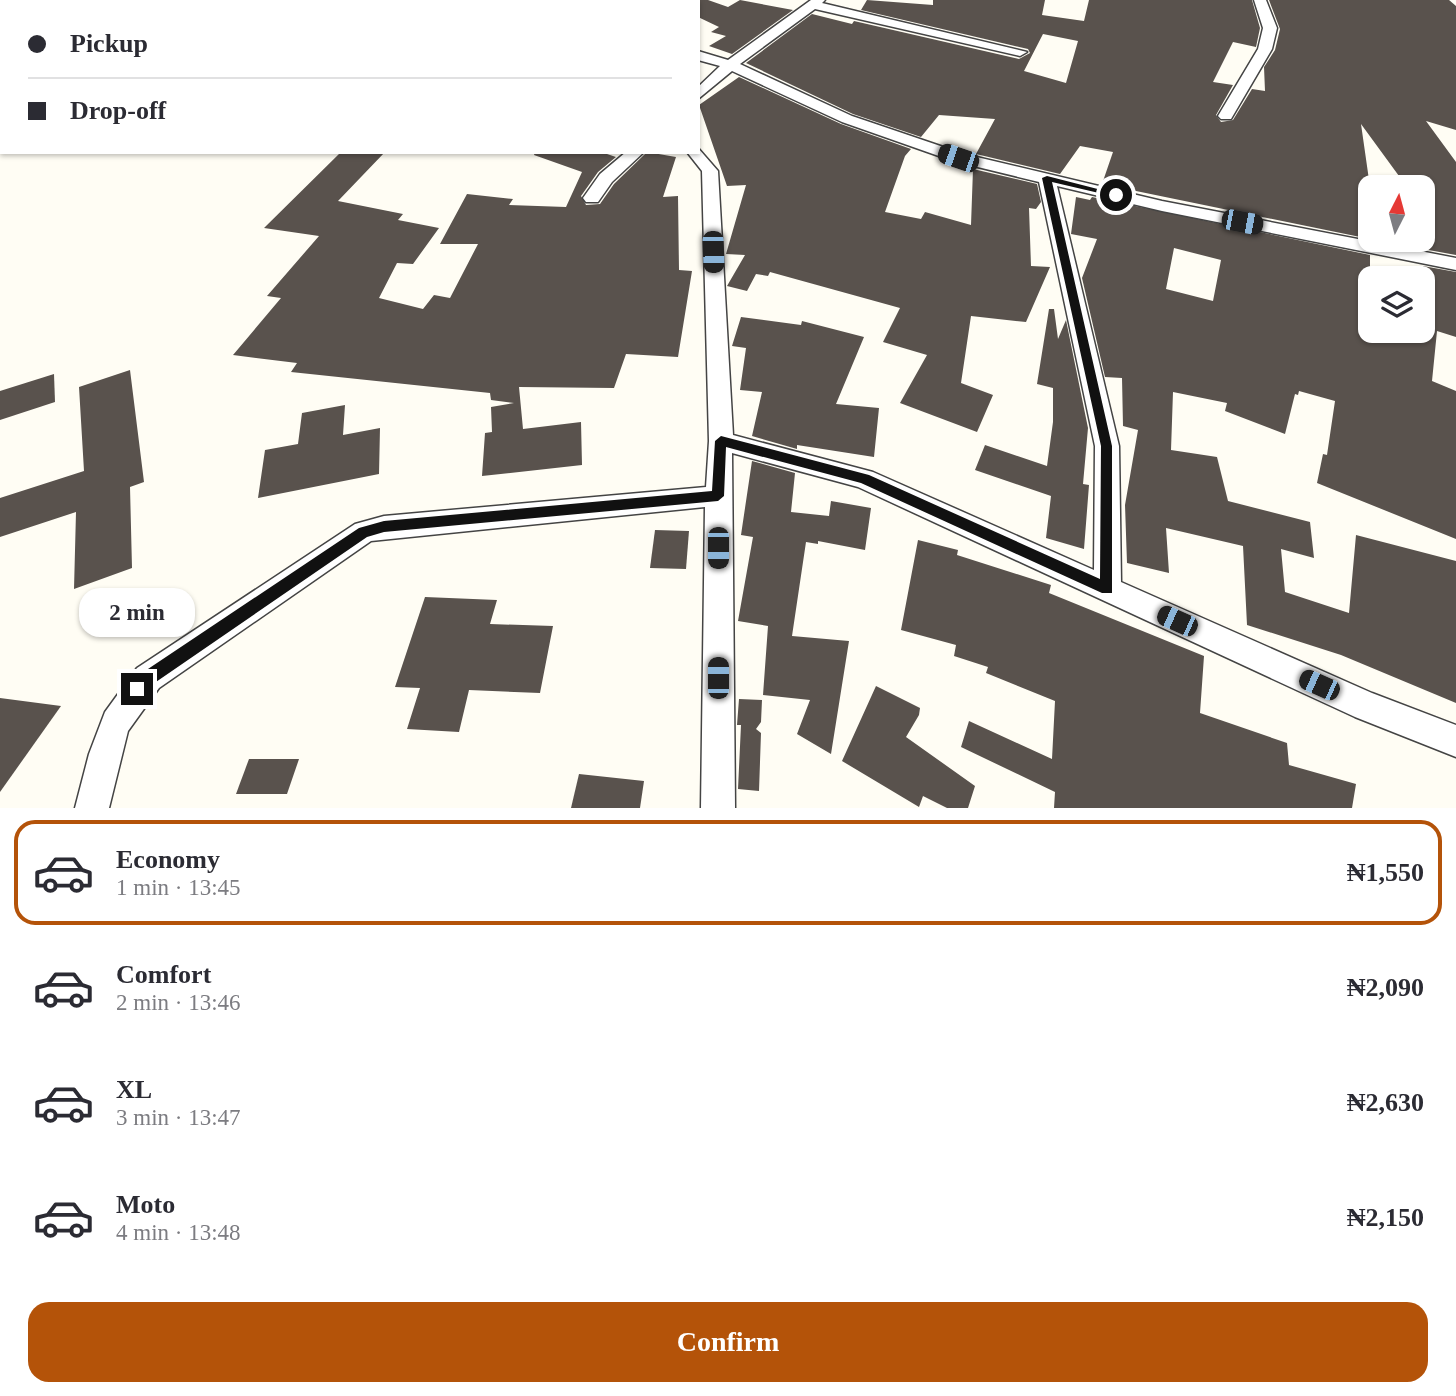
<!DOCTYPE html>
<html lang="en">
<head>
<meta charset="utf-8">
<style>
  body { margin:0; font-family:Georgia,serif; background:#f2f2f3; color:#2b2b33; height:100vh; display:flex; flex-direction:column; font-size:26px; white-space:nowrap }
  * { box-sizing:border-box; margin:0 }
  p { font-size:23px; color:#7c7c81 }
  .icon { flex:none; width:38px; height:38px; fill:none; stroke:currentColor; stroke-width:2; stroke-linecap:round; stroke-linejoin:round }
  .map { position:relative; height:808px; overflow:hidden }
  .panel { display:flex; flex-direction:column; background:#fff; flex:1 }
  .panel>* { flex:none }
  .banner { position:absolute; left:0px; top:0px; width:700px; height:154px; box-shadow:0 2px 5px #0004; display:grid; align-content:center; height:154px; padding:0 28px; background:#fff }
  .needle { width:46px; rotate:6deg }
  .fabs { position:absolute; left:1358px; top:175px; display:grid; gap:14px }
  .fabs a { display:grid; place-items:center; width:77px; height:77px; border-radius:14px; background:#fff; box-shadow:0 2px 5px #0004; font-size:35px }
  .end { position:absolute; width:32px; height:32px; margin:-16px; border:9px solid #111; background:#fff; box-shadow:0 0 0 4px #fff }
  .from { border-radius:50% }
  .bubble { position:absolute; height:49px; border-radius:21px; background:#fff; box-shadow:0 2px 5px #0004; font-size:23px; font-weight:800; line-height:49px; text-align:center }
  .car { position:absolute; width:21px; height:42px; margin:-21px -10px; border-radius:9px; box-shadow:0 0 5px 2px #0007; background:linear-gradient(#222 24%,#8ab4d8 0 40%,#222 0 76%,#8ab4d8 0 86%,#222 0) }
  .banner b { display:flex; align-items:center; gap:24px; height:66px; font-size:26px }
  .banner b+b { border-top:2px solid #e1e1e2 }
  .banner i { width:18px; height:18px; background:#2b2b33 }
  ul { padding:12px 0 0; list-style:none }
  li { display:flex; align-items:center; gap:21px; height:105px; margin:0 14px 10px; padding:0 14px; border:4px solid transparent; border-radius:21px }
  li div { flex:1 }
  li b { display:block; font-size:26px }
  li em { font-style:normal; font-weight:800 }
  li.selected { border-color:#b45309 }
  li>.icon { width:63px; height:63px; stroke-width:1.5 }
  .primary-button { display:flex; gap:14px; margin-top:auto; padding:14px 28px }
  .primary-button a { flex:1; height:80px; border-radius:21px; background:#b45309; color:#fff; font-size:28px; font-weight:800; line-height:80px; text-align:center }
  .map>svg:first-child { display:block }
  .building { fill:#59524d; fill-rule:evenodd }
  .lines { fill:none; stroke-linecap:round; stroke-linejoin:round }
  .minor-casing { stroke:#444; stroke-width:3 }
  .minor { fill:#fff; fill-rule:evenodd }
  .route { fill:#111 }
</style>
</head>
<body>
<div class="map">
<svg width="1456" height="808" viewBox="0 0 1456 808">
  <rect width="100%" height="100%" fill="#fffdf4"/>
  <!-- building -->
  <g class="building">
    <polygon points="664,0 708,0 728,7 740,0 793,10 732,54 709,46 726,36 711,32 719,27 698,17 698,2"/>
    <path d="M867,0L933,5V0H1045L1042,15L1084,21L1089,0H1252L1260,28L1256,47L1233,42L1213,82L1233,85L1216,115L1221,122L1233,120L1252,89L1265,91L1264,67L1275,50L1280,29L1269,0H1449L1456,6V130L1426,121L1456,162V255L1423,249V187H1407L1361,124L1370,187V239L1102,184L1113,152L1080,146L1060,174L976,154L995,119L939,115L921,137L853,114L746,63L812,14L852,24L854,21L1019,59L1030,53L1028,49L861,10ZM1043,34L1078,41L1066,83L1024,71Z"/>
    <polygon points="739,77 841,124 911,149 905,156 885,212 921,219 925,212 971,225 973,169 1037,184 1041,202 1036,209 1029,208 1031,266 1050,267 1026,322 971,316 961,383 993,395 977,432 900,403 927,355 883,342 900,308 770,272 768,276 756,274 747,291 727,286 745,255 726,254 746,185 727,186 699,105"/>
    <polygon points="341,152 385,152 338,201 403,214 398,220 439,228 413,264 397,263 379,298 423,309 434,295 450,298 478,244 440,244 467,194 513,199 509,205 566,207 582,172 534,155 535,152 601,152 616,157 598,172 581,196 586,205 600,204 614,184 647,152 676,157 663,197 678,196 679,270 692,271 678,357 626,354 614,388 519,387 523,429 581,422 582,465 482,476 485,433 492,432 491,407 514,403 491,400 490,393 291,372 297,363 233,355 281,298 267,296 319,236 264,228"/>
    <path d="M1076,197L1090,200L1092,197L1370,255V331H1435L1423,327V266L1456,272V337L1437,331L1432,381L1456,391V539L1317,483L1323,454L1327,455L1335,401L1299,391L1298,395L1295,394L1285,434L1225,411L1227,403L1173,392L1171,450L1217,457L1228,501L1310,522L1314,558L1281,549L1285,592L1349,613L1356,535L1456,561V703L1341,655L1247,625L1243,546L1166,528L1169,573L1127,563L1125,505L1138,430L1123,426L1122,378L1105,377L1082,278L1097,239L1071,234ZM1174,248L1221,260L1213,301L1166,289Z"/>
    <polygon points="1049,309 1054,309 1058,339 1066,320 1088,428 1083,484 1089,485 1084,549 1046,538 1051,496 975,470 985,445 1047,466 1053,422 1053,388 1037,384"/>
    <polygon points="741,317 801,325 802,321 864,337 836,404 879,408 874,457 797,445 797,449 752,436 762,392 740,390 746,348 732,346"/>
    <polygon points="130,370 144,482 130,487 132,568 74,589 76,512 0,537 0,498 84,471 79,387"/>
    <polygon points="54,374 55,402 0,420 0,391"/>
    <polygon points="345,405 343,435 380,428 379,474 258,498 265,450 298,444 302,413"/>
    <polygon points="752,461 795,473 791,512 829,516 831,501 871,508 865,550 818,541 818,544 806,542 792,636 849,641 831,754 797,734 810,700 763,695 768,626 738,621 753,537 741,535"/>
    <polygon points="655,530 689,531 686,569 650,568"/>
    <polygon points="918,540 958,550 957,555 1051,585 1049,593 1204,656 1200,713 1287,743 1289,765 1356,784 1352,808 1054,808 1055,792 961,747 969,721 1052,759 1055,701 986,673 988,667 954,656 956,645 901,630"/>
    <polygon points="425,597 497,600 490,624 553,626 540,693 469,690 459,732 407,729 420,688 395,687"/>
    <polygon points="876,686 920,708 919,715 906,737 975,786 968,808 947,808 923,796 919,807 842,761"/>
    <polygon points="0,698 61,706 0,792"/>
    <polygon points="739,699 762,700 761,722 756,729 761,733 759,791 738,789 741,725 737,725"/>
    <polygon points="249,759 299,759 287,794 236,794"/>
    <polygon points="579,774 644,781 640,808 571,808"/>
  </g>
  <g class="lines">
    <!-- minor casing -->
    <g class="minor-casing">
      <g id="minor">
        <polygon points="50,0 65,0 49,2"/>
        <polygon points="602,0 615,0 616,2 603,2"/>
        <polygon points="811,0 825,0 822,3 1027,52 1020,56 815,9 740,64 852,116 964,154 1162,201 1456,258 1456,270 1162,211 1057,186 1119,446 1121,582 1372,693 1456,725 1456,757 1355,717 858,487 732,453 735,808 701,808 705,507 371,541 159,688 128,731 109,808 75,808 89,754 105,712 137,668 355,524 384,516 706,487 709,441 702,171 687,152 698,152 698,148 718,171 733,435 873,472 1094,570 1095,446 1039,182 953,161 842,122 732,71 698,99 698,87 720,66 698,60 698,51 728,60"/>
        <polygon points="1254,0 1266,0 1277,28 1272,49 1231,119 1221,119 1218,116 1258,49 1263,28"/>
        <polygon points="626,152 644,152 612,182 598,202 586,202 583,198 600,174"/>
      </g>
    </g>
    <!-- minor -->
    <use href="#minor" class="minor"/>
  </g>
  <!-- route -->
  <polygon class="route" points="1047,176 1121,195 1116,197 1052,182 1112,446 1112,593 1102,593 861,483 726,447 724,496 718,501 384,532 367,537 153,684 142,694 132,694 132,684 142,673 359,528 384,521 712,491 715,441 721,436 869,475 1100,579 1101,446 1042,178"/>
</svg>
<div class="fabs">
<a><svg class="needle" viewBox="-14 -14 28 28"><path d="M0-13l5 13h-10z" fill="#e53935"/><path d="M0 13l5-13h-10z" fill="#7c7c81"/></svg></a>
<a><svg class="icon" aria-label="layers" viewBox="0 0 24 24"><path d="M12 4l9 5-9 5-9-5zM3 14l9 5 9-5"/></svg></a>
</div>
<i class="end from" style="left:1116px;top:195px"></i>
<i class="end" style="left:137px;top:689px"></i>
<div class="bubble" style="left:79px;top:588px;width:116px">2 min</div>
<i class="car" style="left:958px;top:158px;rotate:289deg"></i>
<i class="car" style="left:1242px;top:222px;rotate:101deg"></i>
<i class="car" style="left:713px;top:252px;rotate:178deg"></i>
<i class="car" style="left:718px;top:548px;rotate:180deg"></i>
<i class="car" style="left:1177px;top:621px;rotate:294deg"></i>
<i class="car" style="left:718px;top:678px;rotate:0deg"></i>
<i class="car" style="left:1319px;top:685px;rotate:294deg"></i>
<div class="banner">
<b><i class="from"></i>Pickup</b>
<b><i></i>Drop-off</b>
</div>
</div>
<section class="panel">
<ul>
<li class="selected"><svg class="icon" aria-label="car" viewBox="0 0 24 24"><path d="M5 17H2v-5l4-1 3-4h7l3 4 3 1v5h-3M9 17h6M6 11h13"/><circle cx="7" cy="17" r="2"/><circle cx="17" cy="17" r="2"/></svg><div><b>Economy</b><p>1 min · 13:45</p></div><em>₦1,550</em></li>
<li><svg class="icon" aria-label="car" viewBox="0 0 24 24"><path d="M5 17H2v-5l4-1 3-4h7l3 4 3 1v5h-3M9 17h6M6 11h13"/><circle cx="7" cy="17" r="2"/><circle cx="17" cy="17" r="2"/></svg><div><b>Comfort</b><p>2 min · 13:46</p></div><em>₦2,090</em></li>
<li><svg class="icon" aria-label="car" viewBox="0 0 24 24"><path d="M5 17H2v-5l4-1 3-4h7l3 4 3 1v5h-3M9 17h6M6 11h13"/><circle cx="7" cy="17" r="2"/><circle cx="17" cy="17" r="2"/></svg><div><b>XL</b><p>3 min · 13:47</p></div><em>₦2,630</em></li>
<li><svg class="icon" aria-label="car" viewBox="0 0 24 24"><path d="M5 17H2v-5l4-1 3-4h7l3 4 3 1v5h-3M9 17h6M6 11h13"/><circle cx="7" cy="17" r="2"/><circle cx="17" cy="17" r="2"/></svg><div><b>Moto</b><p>4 min · 13:48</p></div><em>₦2,150</em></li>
</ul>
<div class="primary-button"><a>Confirm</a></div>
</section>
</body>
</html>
